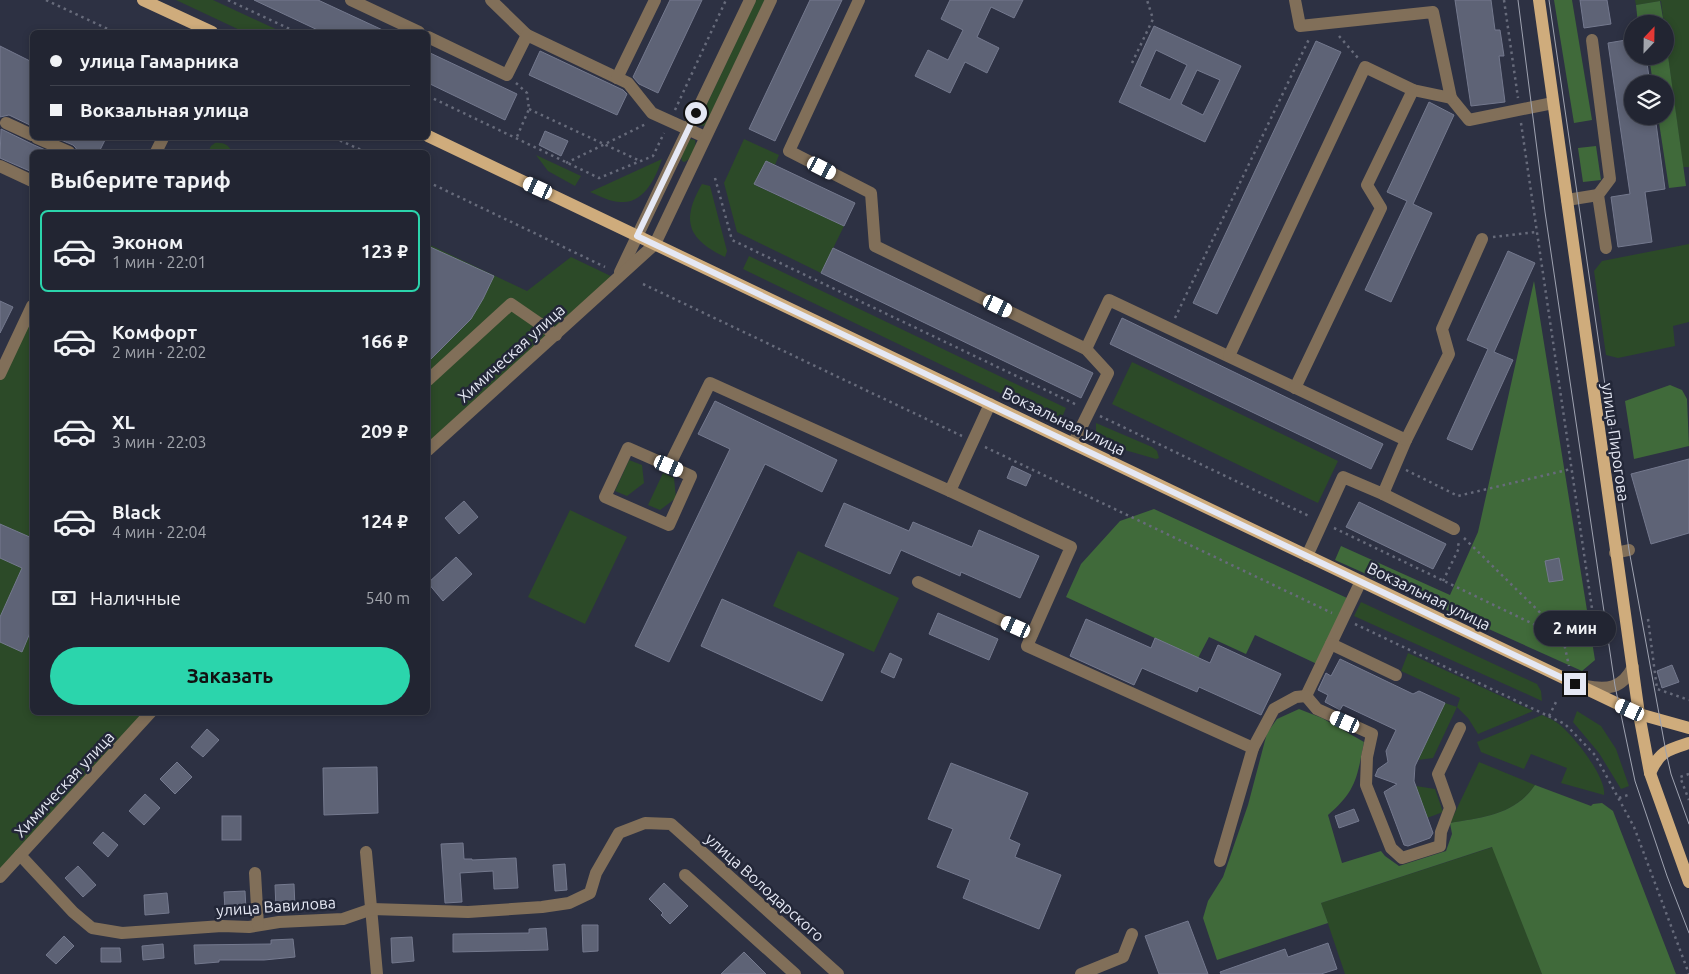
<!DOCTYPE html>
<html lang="ru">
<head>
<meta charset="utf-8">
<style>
  body { margin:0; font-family:Ubuntu,sans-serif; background:#2e313e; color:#f1f3f6; height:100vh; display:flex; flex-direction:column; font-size:19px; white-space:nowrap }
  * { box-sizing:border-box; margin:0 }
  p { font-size:16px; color:#a2a5ac }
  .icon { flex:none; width:28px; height:28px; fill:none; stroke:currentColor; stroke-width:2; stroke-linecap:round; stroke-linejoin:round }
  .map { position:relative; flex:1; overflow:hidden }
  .sheet { position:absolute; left:30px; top:150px; width:400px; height:565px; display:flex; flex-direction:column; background:#222532; border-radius:8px; box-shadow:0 2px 8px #0003,0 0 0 1px #3f424d }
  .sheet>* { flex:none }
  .hud { position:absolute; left:30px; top:30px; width:400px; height:110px; border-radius:8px; box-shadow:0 2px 8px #0003,0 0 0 1px #3f424d; display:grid; align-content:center; height:110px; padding:0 20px; background:#222532 }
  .needle { width:32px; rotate:22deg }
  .fabs { position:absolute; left:1624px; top:15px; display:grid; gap:10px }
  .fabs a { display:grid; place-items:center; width:50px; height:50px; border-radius:50%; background:#222532; box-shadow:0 2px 8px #0003,0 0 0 1px #3f424d; font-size:25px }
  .end { position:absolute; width:22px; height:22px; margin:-11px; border:6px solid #e5e8f4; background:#111; box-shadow:0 0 0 2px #111 }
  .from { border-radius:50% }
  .bubble { position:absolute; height:35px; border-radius:18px; background:#222532; box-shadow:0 2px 8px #0003,0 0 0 1px #3f424d; font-size:16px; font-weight:600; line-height:35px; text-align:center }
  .car { position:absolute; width:15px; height:30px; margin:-15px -8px; border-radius:6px; box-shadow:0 0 4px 1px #0007; background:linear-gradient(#fff 24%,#345 0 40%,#fff 0 76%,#345 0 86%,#fff 0) }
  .hud b { display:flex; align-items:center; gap:18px; height:48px; font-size:19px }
  .hud b+b { border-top:1px solid #3f424d }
  .hud i { width:12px; height:12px; background:#f1f3f6 }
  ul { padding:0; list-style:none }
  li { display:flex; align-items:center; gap:15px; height:82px; margin:0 10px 8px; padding:0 10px; border:2px solid transparent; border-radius:8px }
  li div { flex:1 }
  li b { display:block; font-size:19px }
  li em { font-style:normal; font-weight:600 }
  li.current { border-color:#2bd5ac }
  li>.icon { width:45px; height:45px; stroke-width:1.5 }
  h2 { padding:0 20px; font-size:22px; line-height:60px }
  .pay { display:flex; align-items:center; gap:12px; height:55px; padding:0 20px; font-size:19px }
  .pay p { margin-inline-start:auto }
  .cta { display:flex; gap:10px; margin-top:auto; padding:10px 20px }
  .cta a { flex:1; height:58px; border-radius:30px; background:#2bd5ac; color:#111; font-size:20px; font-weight:600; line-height:58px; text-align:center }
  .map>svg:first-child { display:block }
  .green { fill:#2c4a28 }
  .forest { fill:#406a3a }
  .building { fill:#5e6376; stroke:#74798e; fill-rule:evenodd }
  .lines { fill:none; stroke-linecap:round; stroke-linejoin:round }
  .path { stroke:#676b7b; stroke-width:2.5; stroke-dasharray:2.5 4; stroke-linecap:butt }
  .minor { stroke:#816f59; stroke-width:12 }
  .major { stroke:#cfac7c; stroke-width:12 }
  .tram { stroke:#9fa3b1; stroke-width:1 }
  .route { stroke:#e5e8f4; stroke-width:6 }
  .labels { text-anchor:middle; stroke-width:5; stroke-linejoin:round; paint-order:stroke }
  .street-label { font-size:16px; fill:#e5e8f4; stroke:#232738 }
</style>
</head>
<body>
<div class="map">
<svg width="1689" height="974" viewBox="0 0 1689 974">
  <rect width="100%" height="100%" fill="#2d3143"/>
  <!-- green -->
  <g class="green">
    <polygon points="176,0 213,0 282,32 244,32"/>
    <polygon points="756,0 765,0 706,124 704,126 699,125 698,123"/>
    <polygon points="1635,0 1689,0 1689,167 1683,167 1665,34 1665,24 1664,24 1661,1 1636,5"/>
    <path d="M690,139L695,140C697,146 691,160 684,162L682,161L681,156Z"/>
    <polygon points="744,139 779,155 775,165 766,161 755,185 844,226 821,273 737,232 724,183"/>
    <path d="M215,143C223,142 229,145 232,152H208L211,146Z"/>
    <polygon points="536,155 581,176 575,186 548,171"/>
    <path d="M662,159C656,177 644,204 621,202C610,202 600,196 590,192Z"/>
    <path d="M702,184L710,186L727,251L725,257C687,239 681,220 702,184Z"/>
    <polygon points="428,244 527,291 571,257 617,279 428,450"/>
    <polygon points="1689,244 1689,322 1673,326 1675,346 1618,358 1606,355 1594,271 1602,261"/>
    <polygon points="749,256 1066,408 1060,422 743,269"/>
    <polygon points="32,306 32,712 151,713 0,877 0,374"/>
    <polygon points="1132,362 1338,461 1318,503 1112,404"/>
    <polygon points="1096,423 1152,447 1157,451 1159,458 1156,459 1104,444 1096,431"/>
    <polygon points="629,460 642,465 644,483 627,496 615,491"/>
    <polygon points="663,473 674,478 676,498 660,510 648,505"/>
    <polygon points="570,510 627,537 585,624 528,597"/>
    <polygon points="798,551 899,598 874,652 773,606"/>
    <polygon points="1361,602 1537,684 1541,691 1542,701 1354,616"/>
    <polygon points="1408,653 1533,711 1478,734 1468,718 1457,707 1433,758 1418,760 1442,702 1457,707 1460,698 1401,671"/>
    <polygon points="1577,711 1601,726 1616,749 1629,786 1621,789 1599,753 1573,722"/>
    <path d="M1542,715C1546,717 1552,719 1556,722C1571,732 1607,777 1604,795L1561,783L1567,768L1531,754L1524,769L1481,752L1477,742Z"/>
    <path d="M1479,762L1535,785C1515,815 1483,817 1450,823Z"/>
    <polygon points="1416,786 1435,789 1443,812 1427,818"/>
    <polygon points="1493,847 1542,974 1345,974 1321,903"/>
  </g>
  <!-- forest -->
  <g class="forest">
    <polygon points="1554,0 1572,0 1592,120 1574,123"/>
    <polygon points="1660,1 1664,24 1638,24 1636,5"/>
    <polygon points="1665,34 1686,186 1669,188 1658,116 1665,116 1665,84 1653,84 1649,56 1665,56"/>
    <polygon points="1596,146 1601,180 1583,182 1578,148"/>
    <polygon points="1534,281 1595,660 1582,671 1335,560 1341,546 1450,595 1478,532"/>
    <polygon points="1670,385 1682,390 1687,399 1689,446 1634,459 1625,401"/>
    <polygon points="1154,509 1347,598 1317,664 1255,635 1246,654 1209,637 1198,658 1066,597 1081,564 1120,521"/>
    <path d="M1299,709L1322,718L1364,742C1357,778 1356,791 1328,815L1342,863L1381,851L1385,856L1399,866L1446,851L1452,834L1450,823C1483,817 1515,815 1535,785L1591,806L1593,804L1602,803L1613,811L1676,974H1542L1492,847L1321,903L1328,923L1217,960L1203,918L1208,901L1223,877L1248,805L1267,733L1277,719Z"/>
  </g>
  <!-- building -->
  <g class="building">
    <polygon points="254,0 318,0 387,32 322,32"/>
    <polygon points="670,0 702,0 658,93 639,84 633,77"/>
    <polygon points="810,0 842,0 775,141 749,129"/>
    <polygon points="950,0 1023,0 1014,18 991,7 977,37 999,48 987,73 965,62 950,93 915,76 928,50 948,60 963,30 941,19"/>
    <polygon points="1455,0 1491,0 1495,30 1500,30 1504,56 1499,56 1505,102 1471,106"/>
    <polygon points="1580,0 1607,0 1611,24 1584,28"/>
    <path d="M1154,26L1241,66L1205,142L1119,102ZM1156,50L1187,65L1170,100L1140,86ZM1197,70L1220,80L1203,115L1181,104Z"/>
    <polygon points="1632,39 1632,56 1646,56 1650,84 1632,84 1632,116 1655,116 1665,189 1645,192 1652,242 1618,247 1611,197 1630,194 1608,43"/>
    <polygon points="1316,41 1341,52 1217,314 1193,303"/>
    <polygon points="0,46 32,62 32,126 9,115 0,117"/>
    <polygon points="540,51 623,90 627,94 617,115 529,75"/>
    <polygon points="428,52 517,94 505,120 428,83"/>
    <polygon points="1429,102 1454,115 1413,204 1432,213 1391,302 1365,290 1407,201 1387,192"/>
    <polygon points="1,129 34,145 50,152 32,152 32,172 0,158"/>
    <polygon points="545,131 568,141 561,156 539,145"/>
    <polygon points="56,138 106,138 99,152 77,152 76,148 73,145"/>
    <polygon points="766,161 855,203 844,226 754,184"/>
    <polygon points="428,246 494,276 483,299 471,319 428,362"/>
    <polygon points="833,248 1093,373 1081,398 821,273"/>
    <polygon points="1508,251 1535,263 1494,352 1513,360 1472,450 1447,439 1488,349 1467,340"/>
    <polygon points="0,301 13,307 0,333"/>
    <polygon points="1122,318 1383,444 1371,469 1110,344"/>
    <polygon points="715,401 837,460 822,492 765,464 669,662 635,646 730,449 698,434"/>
    <polygon points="1689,459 1689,533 1651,544 1631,474"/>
    <polygon points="1012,466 1031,475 1026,486 1007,478"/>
    <polygon points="464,501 478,517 459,534 445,518"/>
    <polygon points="1359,502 1446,544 1433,569 1346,527"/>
    <polygon points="844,503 909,531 913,522 972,547 979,530 1039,556 1020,598 961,572 960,576 901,550 890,574 825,546"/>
    <polygon points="0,524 32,538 32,628 22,652 0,642 0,617 22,568 0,558"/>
    <polygon points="456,557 472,574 443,601 428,583"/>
    <polygon points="1559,558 1563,580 1549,582 1545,561"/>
    <polygon points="722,599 844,654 822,701 701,646"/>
    <polygon points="938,613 998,639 989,660 929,634"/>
    <polygon points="1086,619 1151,648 1155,638 1210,663 1218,645 1281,674 1261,715 1199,687 1197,692 1142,668 1134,685 1070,656"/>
    <polygon points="890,653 902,659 894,678 881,672"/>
    <polygon points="1340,659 1413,694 1419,691 1445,703 1415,766 1414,781 1433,833 1430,838 1408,846 1404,845 1384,792 1397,784 1375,776 1378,769 1388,762 1386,751 1396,730 1343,705 1340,710 1325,702 1328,695 1318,690 1326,673 1331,676"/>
    <polygon points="1672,665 1679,682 1662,688 1657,671"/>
    <polygon points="207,729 219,740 203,757 191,747"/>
    <polygon points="177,762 192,777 175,794 160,779"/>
    <polygon points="951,763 1028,793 1009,839 1020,844 1015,857 1061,875 1039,929 963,898 970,880 937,867 953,829 928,819"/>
    <polygon points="377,767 378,813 324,815 323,768"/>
    <polygon points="145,794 160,808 144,825 129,811"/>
    <polygon points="1354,809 1359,821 1339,828 1335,816"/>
    <rect x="222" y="816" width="19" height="24"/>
    <polygon points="103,832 118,845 108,857 93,843"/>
    <polygon points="463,843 464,859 472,859 472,860 516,858 518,888 494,889 493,871 460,873 462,902 445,903 441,844"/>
    <polygon points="565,864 567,890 555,891 553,865"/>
    <polygon points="78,866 96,885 83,897 65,878"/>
    <polygon points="664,883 688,906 670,924 661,915 663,913 649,899"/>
    <polygon points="294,884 295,908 276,909 275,885"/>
    <polygon points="245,891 246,910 225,910 224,892"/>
    <polygon points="167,893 169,913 145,915 144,895"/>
    <polygon points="1188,921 1208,974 1159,974 1145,936"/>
    <polygon points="582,925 598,925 598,951 583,952"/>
    <polygon points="546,928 548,950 453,952 453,934 529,933 529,929"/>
    <polygon points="64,936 74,946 56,964 46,955"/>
    <polygon points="412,937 414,961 392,963 391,938"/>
    <polygon points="293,939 295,957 264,960 219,960 219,962 195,964 194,945 271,944 271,940"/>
    <polygon points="1328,943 1337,969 1321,974 1221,974 1220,972 1285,949 1288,957"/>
    <polygon points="163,944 164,958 143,960 142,946"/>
    <polygon points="101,948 120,948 121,962 101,962"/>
    <polygon points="744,952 766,974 721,974"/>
  </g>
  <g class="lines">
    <!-- path -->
    <g class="path">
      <polyline points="46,0 114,32"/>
      <polyline points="228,0 296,32"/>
      <polyline points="1504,0 1518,98"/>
      <polyline points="1339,36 1358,58"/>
      <polyline points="1132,63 1153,19 1147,0"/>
      <polyline points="516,83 527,93 529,109 516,139"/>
      <polyline points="428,96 599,178 653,156 664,133"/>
      <polyline points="529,109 640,161"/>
      <polyline points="675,110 726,0"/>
      <polyline points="1521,123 1595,629"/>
      <polyline points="334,138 366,152"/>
      <polyline points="566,163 646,124"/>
      <polyline points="715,178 732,240 1077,405"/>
      <polyline points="428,182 605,267"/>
      <polyline points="1493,237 1537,232"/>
      <polyline points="643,284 962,436"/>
      <polyline points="1175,318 1310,37"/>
      <polyline points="1100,416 1311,517"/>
      <polyline points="985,447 1332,613"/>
      <polyline points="1406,470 1458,496 1571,469"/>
      <polyline points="1334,528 1556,635 1601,628"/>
      <polyline points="1464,538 1562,634 1569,666"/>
      <polyline points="1443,581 1459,548 1458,542"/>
      <polyline points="1648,619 1657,689 1689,700"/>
      <polyline points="1355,624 1565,724 1595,755 1634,827 1689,974"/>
      <polyline points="1549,716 1556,702"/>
      <polyline points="1689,774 1680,777 1689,800"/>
      <polyline points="1619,798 1631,794"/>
    </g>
    <!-- minor -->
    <g class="minor">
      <polyline points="351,0 419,32"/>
      <polyline points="491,0 527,35"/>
      <polyline points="859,0 789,151 871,193 875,246 1086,349 1108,373 1073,444"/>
      <polyline points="428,37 507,75 527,35 628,83 652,113 705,137"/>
      <polyline points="1592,40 1610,179 1598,195 1606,248"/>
      <polyline points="617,78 655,0"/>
      <polyline points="1451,98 1469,120 1553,103"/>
      <polyline points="6,123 32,135"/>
      <polyline points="37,138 69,152"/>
      <polyline points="156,152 163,138"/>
      <polyline points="0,166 32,181"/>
      <polyline points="1567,200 1598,195"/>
      <polyline points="620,272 750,0"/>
      <polyline points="1086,349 1109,300 1406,440 1383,494 1343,477 1307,556"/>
      <polyline points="1229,356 1365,67 1413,90 1451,98 1433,12 1300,26 1295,0"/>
      <polyline points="0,374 32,306"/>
      <polyline points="428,380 511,304 556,335"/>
      <polyline points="1295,388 1381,208 1367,185 1413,90"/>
      <polyline points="1406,440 1449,354 1442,329 1482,239"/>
      <polyline points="428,450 655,244 771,0"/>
      <polyline points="669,466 628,448 605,497 669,525 691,476 669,466 710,383 950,491 990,404"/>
      <polyline points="950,491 1071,547 1027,646 1253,748"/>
      <polyline points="1383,494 1454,529"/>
      <polyline points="1615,553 1629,550"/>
      <polyline points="1361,581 1306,696 1317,709 1372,734 1367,757 1366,785 1391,848 1402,858 1440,846 1441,832 1450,808 1438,774 1460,728"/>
      <polyline points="918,582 1032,634"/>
      <polyline points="1331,644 1396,675"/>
      <path d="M1585,686C1607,690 1622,689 1633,667"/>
      <polyline points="366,852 377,974"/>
      <polyline points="20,855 73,912 92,928 122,933 222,926 249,927 279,922 343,919 372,909 468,912 542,907 569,903 590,893 596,873 619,833 645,823 671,824 838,974"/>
      <polyline points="1220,861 1253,748 1274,709 1296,697 1306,696"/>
      <polyline points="255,873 258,925"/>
      <polyline points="685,875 795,974"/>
      <polyline points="0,877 151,712"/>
      <polyline points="1081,974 1123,957 1132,934"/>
    </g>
    <!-- major -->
    <g class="major">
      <polyline points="143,0 212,32"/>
      <polyline points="1539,0 1639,714 1650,773 1689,882"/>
      <polyline points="428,136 1639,714 1689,728"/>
      <path d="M1650,773C1660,751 1667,750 1689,743"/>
    </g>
    <!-- tram -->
    <g class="tram">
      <polyline points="1518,0 1545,212 1615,686 1635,781 1667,876 1689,933"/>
      <polyline points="1549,0 1629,550 1666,752 1671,774 1689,824"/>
    </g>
  </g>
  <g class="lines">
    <!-- route -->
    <polyline class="route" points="696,113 637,236 1575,684"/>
  </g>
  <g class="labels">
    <!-- street labels -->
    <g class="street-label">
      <text transform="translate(511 353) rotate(-42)" y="6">Химическая улица</text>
      <text transform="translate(1064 421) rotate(26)" y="6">Вокзальная улица</text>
      <text transform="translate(1616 442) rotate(82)" y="6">улица Пирогова</text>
      <text transform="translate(1429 596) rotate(26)" y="6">Вокзальная улица</text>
      <text transform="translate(64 784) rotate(-47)" y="6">Химическая улица</text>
      <text transform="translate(765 887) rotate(42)" y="6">улица Володарского</text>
      <text transform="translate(276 906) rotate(-4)" y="6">улица Вавилова</text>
    </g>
  </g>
</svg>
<div class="fabs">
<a><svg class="needle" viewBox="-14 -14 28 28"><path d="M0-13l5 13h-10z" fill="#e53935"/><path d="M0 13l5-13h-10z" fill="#a2a5ac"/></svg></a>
<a><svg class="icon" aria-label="layers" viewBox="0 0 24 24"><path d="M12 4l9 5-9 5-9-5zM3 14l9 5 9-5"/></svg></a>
</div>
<i class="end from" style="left:696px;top:113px"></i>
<i class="end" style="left:1575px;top:684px"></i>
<div class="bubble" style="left:1534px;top:611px;width:82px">2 мин</div>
<i class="car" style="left:822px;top:168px;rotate:117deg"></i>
<i class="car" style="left:538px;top:188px;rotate:295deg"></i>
<i class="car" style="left:998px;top:306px;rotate:116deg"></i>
<i class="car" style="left:669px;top:466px;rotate:113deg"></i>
<i class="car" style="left:1016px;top:627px;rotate:294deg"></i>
<i class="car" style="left:1630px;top:710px;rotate:295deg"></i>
<i class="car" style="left:1345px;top:722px;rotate:294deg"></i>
<div class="hud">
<b><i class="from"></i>улица Гамарника</b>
<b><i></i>Вокзальная улица</b>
</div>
<section class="sheet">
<h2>Выберите тариф</h2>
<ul>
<li class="current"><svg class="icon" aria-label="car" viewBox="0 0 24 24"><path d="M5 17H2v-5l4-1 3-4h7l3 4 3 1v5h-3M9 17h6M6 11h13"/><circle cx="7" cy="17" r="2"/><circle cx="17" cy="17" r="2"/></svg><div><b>Эконом</b><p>1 мин · 22:01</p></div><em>123 ₽</em></li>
<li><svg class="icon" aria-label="car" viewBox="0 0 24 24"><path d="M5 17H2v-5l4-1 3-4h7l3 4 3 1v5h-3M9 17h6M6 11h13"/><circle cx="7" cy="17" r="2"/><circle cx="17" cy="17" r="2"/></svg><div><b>Комфорт</b><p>2 мин · 22:02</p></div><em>166 ₽</em></li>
<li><svg class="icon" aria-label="car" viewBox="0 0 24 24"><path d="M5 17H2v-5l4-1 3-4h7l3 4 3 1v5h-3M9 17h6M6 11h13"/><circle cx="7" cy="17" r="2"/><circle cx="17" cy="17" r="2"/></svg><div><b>XL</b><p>3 мин · 22:03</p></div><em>209 ₽</em></li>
<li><svg class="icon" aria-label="car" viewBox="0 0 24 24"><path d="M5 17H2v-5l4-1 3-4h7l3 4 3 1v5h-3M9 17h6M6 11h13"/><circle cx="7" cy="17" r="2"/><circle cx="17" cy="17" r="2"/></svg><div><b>Black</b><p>4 мин · 22:04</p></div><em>124 ₽</em></li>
</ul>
<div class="pay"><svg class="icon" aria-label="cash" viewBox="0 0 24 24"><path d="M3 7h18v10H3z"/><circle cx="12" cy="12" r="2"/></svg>Наличные<p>540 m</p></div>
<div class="cta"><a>Заказать</a></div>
</section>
</div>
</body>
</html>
